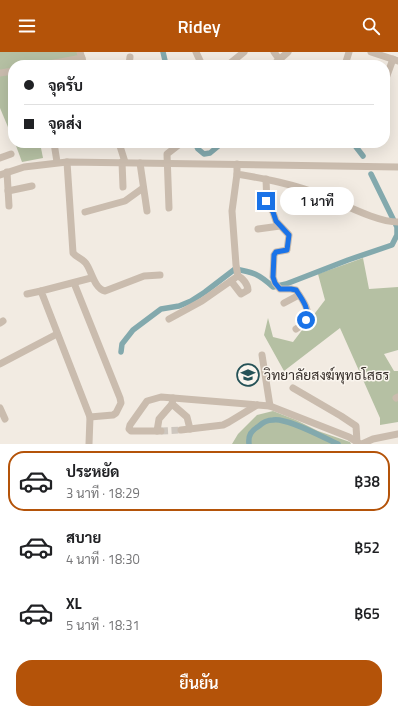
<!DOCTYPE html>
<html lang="th">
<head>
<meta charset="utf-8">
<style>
  body { margin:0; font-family:"Titillium Web",Sarabun,sans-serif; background:#f6f6f6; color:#202124; height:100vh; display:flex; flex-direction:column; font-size:15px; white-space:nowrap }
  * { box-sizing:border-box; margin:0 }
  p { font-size:13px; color:#757577 }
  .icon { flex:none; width:22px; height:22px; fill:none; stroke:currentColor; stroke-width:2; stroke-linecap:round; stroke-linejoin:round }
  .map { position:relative; height:392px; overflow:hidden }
  .panel { display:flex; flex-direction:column; background:#fff; flex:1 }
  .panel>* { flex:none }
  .guide { position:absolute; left:8px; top:8px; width:382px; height:88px; border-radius:16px; box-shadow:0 4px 16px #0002; display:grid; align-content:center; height:88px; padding:0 16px; background:#fff }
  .end { position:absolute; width:18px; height:18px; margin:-9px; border:5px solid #1a73e8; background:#fff; box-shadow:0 0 0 2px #fff }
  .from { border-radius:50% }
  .bubble { position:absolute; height:28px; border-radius:14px; background:#fff; box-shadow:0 4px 16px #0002; font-size:13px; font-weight:600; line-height:28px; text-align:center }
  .guide b { display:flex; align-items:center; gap:14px; height:38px; font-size:15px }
  .guide b+b { border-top:1px solid #e0e0e0 }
  .guide i { width:10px; height:10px; background:#202124 }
  ul { padding:7px 0 0; list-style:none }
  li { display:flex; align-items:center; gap:12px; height:60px; margin:0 8px 6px; padding:0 8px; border:2px solid transparent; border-radius:16px }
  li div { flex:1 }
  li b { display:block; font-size:15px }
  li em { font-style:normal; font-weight:600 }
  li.on { border-color:#b45309 }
  li>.icon { width:36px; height:36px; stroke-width:1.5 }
  .button { display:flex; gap:8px; margin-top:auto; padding:8px 16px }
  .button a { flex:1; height:46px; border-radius:16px; background:#b45309; color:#fff; font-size:16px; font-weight:600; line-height:46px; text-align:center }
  header { display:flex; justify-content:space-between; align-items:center; height:52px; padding:0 16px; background:#b45309; color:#fff; font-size:18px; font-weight:600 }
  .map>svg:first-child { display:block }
  .green { fill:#b5c0a3 }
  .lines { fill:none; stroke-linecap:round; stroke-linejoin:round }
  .canal { stroke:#83a9ad; stroke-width:5.5 }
  .minor-tunnel { stroke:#cdc6be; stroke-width:7; stroke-dasharray:7 3.5; stroke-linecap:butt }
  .minor { stroke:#cabcae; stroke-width:7 }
  .route { stroke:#1a73e8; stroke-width:5 }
  .labels { text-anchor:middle; stroke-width:3; stroke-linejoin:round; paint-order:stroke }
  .poi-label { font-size:14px; fill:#39312c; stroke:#faf5ee; text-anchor:start }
</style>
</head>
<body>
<header><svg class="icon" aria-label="menu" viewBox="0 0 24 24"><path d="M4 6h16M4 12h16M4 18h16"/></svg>Ridey<svg class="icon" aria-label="search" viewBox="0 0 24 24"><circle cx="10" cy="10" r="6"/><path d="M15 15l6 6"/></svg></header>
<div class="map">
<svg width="398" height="392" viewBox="0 0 398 392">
  <rect width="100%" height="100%" fill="#f2ebe2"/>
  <!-- green -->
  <g class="green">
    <polygon points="0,0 78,0 79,4 32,13 13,13 13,17 0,19"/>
    <polygon points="13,20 13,87 0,56 0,23"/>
    <polygon points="15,91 40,91 43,106 22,110"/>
    <polygon points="363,206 369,237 398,235 398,298 384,302 394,319 398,319 398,370 380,373 380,366 340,276 284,319 264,283 268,266 273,285 293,290 325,248 318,222"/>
    <polygon points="273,359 296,368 318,379 350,390 351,392 232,392 238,382 257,363"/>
  </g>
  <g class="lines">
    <!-- canal -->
    <g class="canal">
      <polyline points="163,0 166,13"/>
      <polyline points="195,91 198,97 204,102 210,101 222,91"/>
      <polyline points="353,91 363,104"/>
      <path d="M121,300L122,292L133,278L161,257L179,254L191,249L205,240L235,217C253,220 259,222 273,235L286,232L348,208L392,193L397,183V175L371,122"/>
      <path d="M249,392C248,383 251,379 259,374C262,371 268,368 273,368C286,365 324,386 338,392"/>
    </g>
    <!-- minor-tunnel -->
    <polyline class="minor-tunnel" points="161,379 181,378"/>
    <!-- minor -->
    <g class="minor">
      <polyline points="80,0 84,13"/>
      <polyline points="196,0 202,13"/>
      <polyline points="274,0 279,7"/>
      <polyline points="371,0 398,9"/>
      <polyline points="44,13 82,6"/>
      <polyline points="129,13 130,5"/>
      <polyline points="228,13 244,0"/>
      <polyline points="273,13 288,0"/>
      <polyline points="345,13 349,0"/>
      <polyline points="0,21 13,19"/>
      <polyline points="385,29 393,7"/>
      <polyline points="54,91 57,110"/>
      <polyline points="119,91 125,110"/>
      <polyline points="0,106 11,102"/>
      <path d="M67,110L73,201C77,206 84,207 87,213C92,221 95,237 105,239L144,224L160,223"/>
      <polyline points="122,110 123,135"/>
      <polyline points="140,111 147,159"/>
      <path d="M237,112V122C266,127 293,132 321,143C342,151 376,170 398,170"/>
      <polyline points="7,120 9,154"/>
      <polyline points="0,123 24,115 67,110 398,115"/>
      <path d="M266,127L267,152L273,160L276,169L289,183L287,198L276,200L274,203L273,225L275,231L280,237H291L296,238C301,246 312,259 306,269C304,272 299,275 296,277"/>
      <polyline points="8,139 32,134"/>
      <polyline points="169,156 167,102 181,91"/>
      <polyline points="85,160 125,149 143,136"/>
      <polyline points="258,177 280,174"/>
      <path d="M231,229L241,242L248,238C248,233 243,226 238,224L236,213L232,159L237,122"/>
      <polyline points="74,231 120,346 121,351 116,361 113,363 90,365"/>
      <polyline points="27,242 41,239"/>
      <polyline points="284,251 299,243"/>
      <polyline points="169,267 202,249 235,226"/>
      <polyline points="0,271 3,269"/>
      <polyline points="262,303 270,354"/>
      <polyline points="0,312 57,282"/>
      <polyline points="293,336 341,364 356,374 357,390"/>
      <polyline points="396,346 398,345"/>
      <polyline points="172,352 187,365 190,377"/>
      <polyline points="0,356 5,367"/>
      <polyline points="181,378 223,373 229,370 257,353"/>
      <polyline points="157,379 159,367 172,352 173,346"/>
      <polyline points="161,379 131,379 129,377 130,373 147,349 161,345 270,354 349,385 360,392"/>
      <polyline points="89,392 90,365 41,239 91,226"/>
      <polyline points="362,392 373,387 398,382"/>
    </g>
  </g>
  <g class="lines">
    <!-- route -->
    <path class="route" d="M266,149L267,152L273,160L276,169L289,183L287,198L276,200L274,203L273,225L275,231L280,237H291L296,238C302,247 310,257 306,268"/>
  </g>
  <!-- icons -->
  <defs>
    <g id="university-ring" transform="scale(1.15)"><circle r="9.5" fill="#faf5ee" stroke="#255257" stroke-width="1.5"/><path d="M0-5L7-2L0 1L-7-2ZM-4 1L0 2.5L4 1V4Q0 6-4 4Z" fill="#255257"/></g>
  </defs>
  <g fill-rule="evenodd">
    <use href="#university-ring" x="248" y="323"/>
  </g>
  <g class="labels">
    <!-- poi labels -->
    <g class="poi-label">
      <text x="264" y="328">วิทยาลัยสงฆ์พุทธโสธร</text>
    </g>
  </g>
</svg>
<i class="end from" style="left:306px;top:268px"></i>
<i class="end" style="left:266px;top:149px"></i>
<div class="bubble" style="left:280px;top:135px;width:74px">1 นาที</div>
<div class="guide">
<b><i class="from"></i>จุดรับ</b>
<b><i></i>จุดส่ง</b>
</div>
</div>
<section class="panel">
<ul>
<li class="on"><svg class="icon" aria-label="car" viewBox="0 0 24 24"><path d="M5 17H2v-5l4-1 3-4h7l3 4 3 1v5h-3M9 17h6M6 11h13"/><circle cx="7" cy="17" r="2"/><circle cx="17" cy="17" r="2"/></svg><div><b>ประหยัด</b><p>3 นาที · 18:29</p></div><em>฿38</em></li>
<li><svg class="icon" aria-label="car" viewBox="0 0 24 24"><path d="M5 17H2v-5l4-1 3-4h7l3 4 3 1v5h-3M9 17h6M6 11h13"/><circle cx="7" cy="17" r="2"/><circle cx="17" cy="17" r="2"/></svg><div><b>สบาย</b><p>4 นาที · 18:30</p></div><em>฿52</em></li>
<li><svg class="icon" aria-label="car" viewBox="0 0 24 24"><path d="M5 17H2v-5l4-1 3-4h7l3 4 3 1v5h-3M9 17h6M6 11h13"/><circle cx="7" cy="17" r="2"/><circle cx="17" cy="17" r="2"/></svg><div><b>XL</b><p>5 นาที · 18:31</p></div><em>฿65</em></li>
</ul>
<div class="button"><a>ยืนยัน</a></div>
</section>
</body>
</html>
